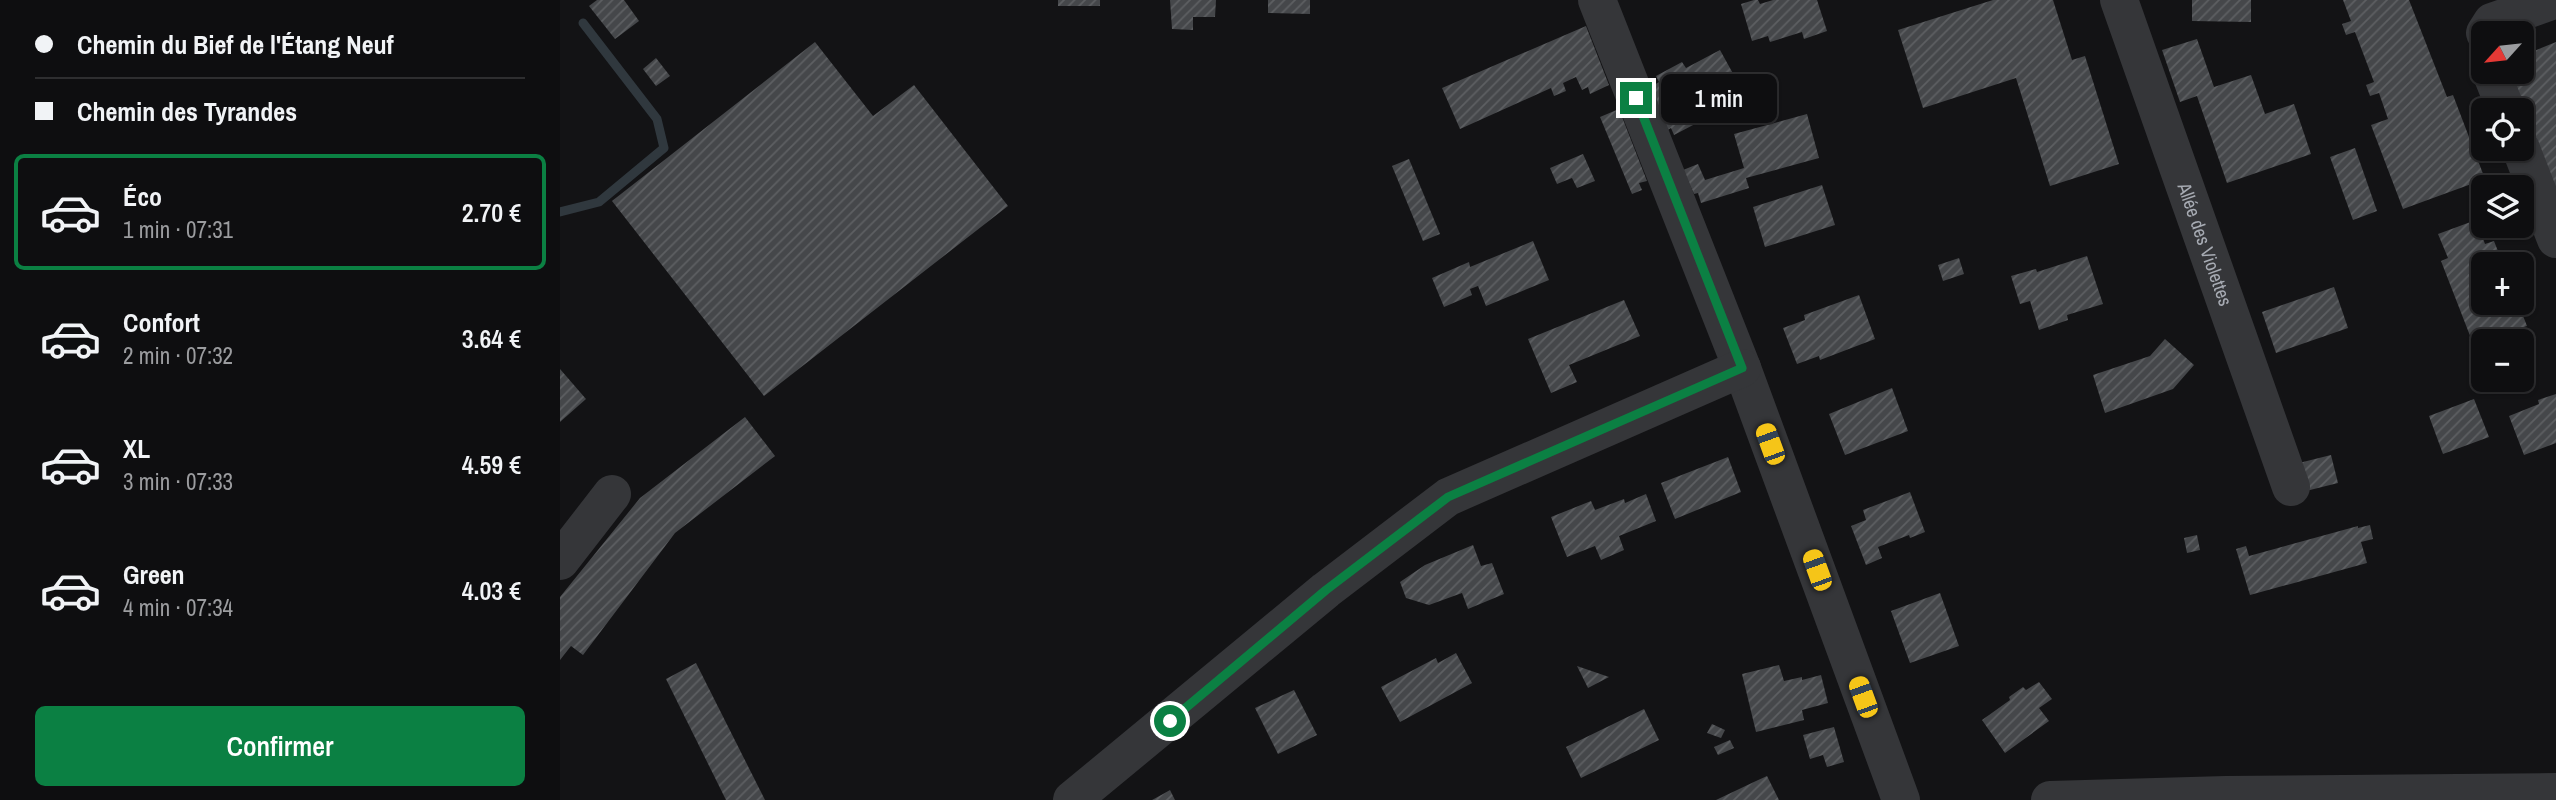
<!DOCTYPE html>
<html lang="fr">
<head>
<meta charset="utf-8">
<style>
  body { margin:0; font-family:"Archivo Narrow",sans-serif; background:#171719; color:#f1f3f6; height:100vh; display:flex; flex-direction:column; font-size:26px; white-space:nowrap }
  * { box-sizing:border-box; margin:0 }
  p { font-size:23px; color:#9b9c9f }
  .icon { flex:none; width:38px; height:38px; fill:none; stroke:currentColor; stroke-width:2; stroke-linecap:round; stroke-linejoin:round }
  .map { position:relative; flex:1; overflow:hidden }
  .sheet { display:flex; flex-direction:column; background:#0e0e10; width:560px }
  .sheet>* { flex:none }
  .top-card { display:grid; align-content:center; height:154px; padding:0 35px; background:#0e0e10 }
  .needle { width:46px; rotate:243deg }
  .tools { position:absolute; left:1911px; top:21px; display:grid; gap:14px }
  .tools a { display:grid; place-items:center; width:63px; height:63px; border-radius:10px; background:#0e0e10; box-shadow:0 2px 5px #0004,0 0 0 2px #2e2e30; font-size:35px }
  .end { position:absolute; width:32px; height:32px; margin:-16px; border:9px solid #0b8043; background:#fff; box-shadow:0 0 0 4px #fff }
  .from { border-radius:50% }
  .bubble { position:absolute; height:49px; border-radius:10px; background:#0e0e10; box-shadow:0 2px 5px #0004,0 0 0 2px #2e2e30; font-size:23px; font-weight:600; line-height:49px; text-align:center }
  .car { position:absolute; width:21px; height:42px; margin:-21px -10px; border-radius:9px; box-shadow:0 0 5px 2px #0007; background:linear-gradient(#f5c518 24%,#345 0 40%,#f5c518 0 76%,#345 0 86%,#f5c518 0) }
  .top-card b { display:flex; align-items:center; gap:24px; height:66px; font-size:26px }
  .top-card b+b { border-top:2px solid #2e2e30 }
  .top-card i { width:18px; height:18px; background:#f1f3f6 }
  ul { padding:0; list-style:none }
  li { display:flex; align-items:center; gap:21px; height:116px; margin:0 14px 10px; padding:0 21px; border:4px solid transparent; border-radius:10px }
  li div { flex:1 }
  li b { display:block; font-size:26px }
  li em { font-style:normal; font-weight:600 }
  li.selected { border-color:#0b8043 }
  li>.icon { width:63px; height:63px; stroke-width:1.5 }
  .button { display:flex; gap:14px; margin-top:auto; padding:14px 35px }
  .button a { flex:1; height:80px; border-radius:10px; background:#0b8043; color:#fff; font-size:28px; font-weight:600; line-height:80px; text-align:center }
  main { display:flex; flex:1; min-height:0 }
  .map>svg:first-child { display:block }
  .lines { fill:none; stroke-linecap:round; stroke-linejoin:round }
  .stream { stroke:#30383e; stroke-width:9 }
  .building { fill:url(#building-hatch) }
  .minor { stroke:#353639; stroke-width:38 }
  .route { stroke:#0b8043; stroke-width:9 }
  .labels { text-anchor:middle; stroke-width:5; stroke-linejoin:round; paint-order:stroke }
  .street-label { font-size:19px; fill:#a7abb3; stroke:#0e0e10 }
</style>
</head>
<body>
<main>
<section class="sheet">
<div class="top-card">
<b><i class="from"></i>Chemin du Bief de l'Étang Neuf</b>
<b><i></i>Chemin des Tyrandes</b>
</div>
<ul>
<li class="selected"><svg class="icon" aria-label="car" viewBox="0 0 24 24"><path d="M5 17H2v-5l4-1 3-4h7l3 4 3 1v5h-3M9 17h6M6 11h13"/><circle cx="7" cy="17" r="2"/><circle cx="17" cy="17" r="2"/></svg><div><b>Éco</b><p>1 min · 07:31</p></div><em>2.70 €</em></li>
<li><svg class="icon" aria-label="car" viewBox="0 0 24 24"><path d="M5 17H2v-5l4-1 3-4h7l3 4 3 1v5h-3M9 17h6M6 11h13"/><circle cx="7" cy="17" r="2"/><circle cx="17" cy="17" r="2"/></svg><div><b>Confort</b><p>2 min · 07:32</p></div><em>3.64 €</em></li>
<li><svg class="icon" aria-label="car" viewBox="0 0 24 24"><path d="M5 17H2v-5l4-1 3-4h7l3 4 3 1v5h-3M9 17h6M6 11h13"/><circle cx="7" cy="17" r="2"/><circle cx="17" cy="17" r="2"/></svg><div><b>XL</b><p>3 min · 07:33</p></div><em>4.59 €</em></li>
<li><svg class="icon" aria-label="car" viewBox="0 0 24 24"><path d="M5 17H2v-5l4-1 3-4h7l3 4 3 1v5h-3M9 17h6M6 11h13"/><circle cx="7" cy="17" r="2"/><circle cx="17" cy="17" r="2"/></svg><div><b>Green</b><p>4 min · 07:34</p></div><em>4.03 €</em></li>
</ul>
<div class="button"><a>Confirmer</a></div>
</section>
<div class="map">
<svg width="1996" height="800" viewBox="0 0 1996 800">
  <defs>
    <pattern id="building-hatch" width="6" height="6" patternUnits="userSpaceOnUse" patternTransform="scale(1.75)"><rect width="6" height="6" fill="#45474a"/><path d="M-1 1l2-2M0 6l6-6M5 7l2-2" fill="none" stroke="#5d5f62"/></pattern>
  </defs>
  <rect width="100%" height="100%" fill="#131315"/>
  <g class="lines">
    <!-- stream -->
    <polyline class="stream" points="0,212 39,202 104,148 97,119 23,23"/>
  </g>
  <!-- building -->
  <g class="building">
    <polygon points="37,0 64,0 79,21 55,39 29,6"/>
    <rect x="498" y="0" width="42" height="6"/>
    <polygon points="610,0 656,0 655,17 633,17 633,30 612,29"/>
    <polygon points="708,0 750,0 750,14 708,13"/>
    <polygon points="1194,0 1198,0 1200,4 1213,0 1257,0 1267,31 1244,39 1242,32 1210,42 1208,36 1192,41 1181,4"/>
    <polygon points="1433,0 1493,0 1512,60 1525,56 1559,164 1490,186 1456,78 1363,108 1338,30"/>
    <polygon points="1632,0 1691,0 1691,22 1632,21"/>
    <polygon points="1783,0 1849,0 1887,97 1893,95 1925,179 1843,209 1811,125 1828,119 1819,93 1810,96 1806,85 1814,82 1795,32 1786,35 1782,24 1791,21"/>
    <polygon points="1026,26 1049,85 1030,94 1028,87 1022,90 1016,77 1003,83 1006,91 994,96 991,88 900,129 882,88"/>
    <polygon points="1637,39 1654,87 1691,75 1705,114 1734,104 1751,154 1667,183 1637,96 1620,102 1602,50"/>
    <polygon points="255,42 313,116 354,85 448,206 204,396 52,201"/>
    <polygon points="1996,42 1996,200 1947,72 1962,72 1962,56"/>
    <polygon points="1160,50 1176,79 1141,97 1148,110 1132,118 1135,124 1114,135 1111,128 1106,131 1086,90 1099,82 1096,76 1122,62 1126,68"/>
    <polygon points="96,58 110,76 96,86 83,69"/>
    <polygon points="1059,109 1087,181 1079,183 1082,190 1072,194 1040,117"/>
    <polygon points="1247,114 1259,158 1186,178 1189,188 1141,203 1138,193 1134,194 1123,170 1138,164 1145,180 1184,168 1174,134"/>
    <polygon points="1795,148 1817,211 1793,220 1770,157"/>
    <polygon points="1023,154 1035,181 1017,188 1012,178 997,184 990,168"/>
    <polygon points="849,159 880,234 863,241 832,166"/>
    <polygon points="1262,185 1275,225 1205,247 1193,207"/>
    <polygon points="1916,220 1925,244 1934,241 1943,264 1923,264 1923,303 1958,303 1967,326 1958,329 1967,353 1962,355 1962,341 1923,341 1923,349 1921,343 1914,346 1881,261 1888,258 1878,234"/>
    <polygon points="973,241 989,280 926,306 918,286 910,289 912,295 884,307 872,278 909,262 910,267"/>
    <polygon points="1527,256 1543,304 1507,315 1508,320 1479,330 1470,301 1460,304 1451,276 1476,269 1477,272"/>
    <polygon points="1399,258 1404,274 1383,281 1378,265"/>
    <polygon points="1774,287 1788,328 1716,353 1702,312"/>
    <polygon points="1299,295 1315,339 1260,360 1259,356 1237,364 1223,328 1245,320 1244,315"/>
    <polygon points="1064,300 1080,336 1009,365 1017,382 991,393 968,339"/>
    <polygon points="1605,339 1634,365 1613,389 1545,413 1533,375 1590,356"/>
    <polygon points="0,369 26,399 0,422"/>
    <polygon points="1332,388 1348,431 1285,455 1269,414"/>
    <polygon points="1996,394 1996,443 1964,455 1949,416 1979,404 1978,400"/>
    <polygon points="1914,399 1929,437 1883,454 1869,416"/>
    <polygon points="185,417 215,456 115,533 23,655 11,646 0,660 0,597 80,498"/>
    <polygon points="1771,455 1778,483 1746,491 1739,463"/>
    <polygon points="1168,457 1181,492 1115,519 1101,483"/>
    <polygon points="1350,492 1365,532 1350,538 1349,535 1318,547 1322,558 1306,565 1291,526 1306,520 1303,510"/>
    <polygon points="1086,494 1096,521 1059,536 1064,550 1041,560 1035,546 1007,557 991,517 1031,501 1035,510 1064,499 1065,503"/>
    <polygon points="1810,525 1813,539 1801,542 1807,563 1690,595 1676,549 1686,546 1689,556 1798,526 1798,528"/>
    <polygon points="1637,535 1640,550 1627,553 1624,538"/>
    <polygon points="913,545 921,566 932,563 944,594 908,609 902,593 869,605 846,598 840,582 865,565"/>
    <polygon points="1380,593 1399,646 1350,663 1331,611"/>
    <polygon points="896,653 912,683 840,722 821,687 876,658 878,663"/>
    <polygon points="136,663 205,800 166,800 106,679"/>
    <polygon points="1219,665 1224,681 1242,677 1242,680 1261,675 1268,703 1242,710 1244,720 1196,732 1182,674"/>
    <polygon points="1017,666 1049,677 1028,688"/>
    <polygon points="1479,682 1492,699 1479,708 1489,721 1445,753 1422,720 1450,700 1449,697 1463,687 1466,690"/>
    <polygon points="734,690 757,735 718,754 695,708"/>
    <polygon points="1084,709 1099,740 1021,778 1006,747"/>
    <polygon points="1152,724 1165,730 1161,738 1147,733"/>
    <polygon points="1274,727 1284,762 1267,767 1263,755 1250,759 1243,735"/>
    <polygon points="1170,740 1174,748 1158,755 1154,747"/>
    <polygon points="1207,776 1219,800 1156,800 1196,781"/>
    <polygon points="610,790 615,800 592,800 603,794"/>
  </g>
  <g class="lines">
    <!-- minor -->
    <g class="minor">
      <polyline points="1037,0 1182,368 1341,800"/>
      <path id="s1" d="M1559,0L1731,487"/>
      <polyline points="1925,33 1932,22 1994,0"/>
      <polyline points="1931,72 1946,110"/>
      <polyline points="1961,149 1996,239"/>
      <polyline points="0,561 52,494"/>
      <polyline points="512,800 766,590 888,497 1182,368"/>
      <polyline points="1490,800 1666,795 1996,792"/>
    </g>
  </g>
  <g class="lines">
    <!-- route -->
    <polyline class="route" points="610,721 766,590 888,497 1182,368 1076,98"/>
  </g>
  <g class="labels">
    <!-- street labels -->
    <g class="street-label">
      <text dy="7" stroke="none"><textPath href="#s1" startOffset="259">Allée des Violettes</textPath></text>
    </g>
  </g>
</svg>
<div class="tools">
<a><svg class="needle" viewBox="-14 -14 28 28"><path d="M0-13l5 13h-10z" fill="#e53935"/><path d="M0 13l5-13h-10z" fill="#9b9c9f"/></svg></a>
<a><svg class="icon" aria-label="locate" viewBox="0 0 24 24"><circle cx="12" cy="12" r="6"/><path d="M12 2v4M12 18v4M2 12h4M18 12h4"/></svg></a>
<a><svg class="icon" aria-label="layers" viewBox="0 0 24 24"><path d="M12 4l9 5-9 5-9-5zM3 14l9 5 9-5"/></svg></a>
<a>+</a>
<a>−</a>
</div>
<i class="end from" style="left:610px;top:721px"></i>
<i class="end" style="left:1076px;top:98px"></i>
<div class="bubble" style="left:1101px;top:74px;width:116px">1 min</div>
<i class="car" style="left:1210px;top:444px;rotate:340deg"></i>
<i class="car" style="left:1257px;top:570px;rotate:340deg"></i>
<i class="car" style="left:1303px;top:697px;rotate:340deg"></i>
</div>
</main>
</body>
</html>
